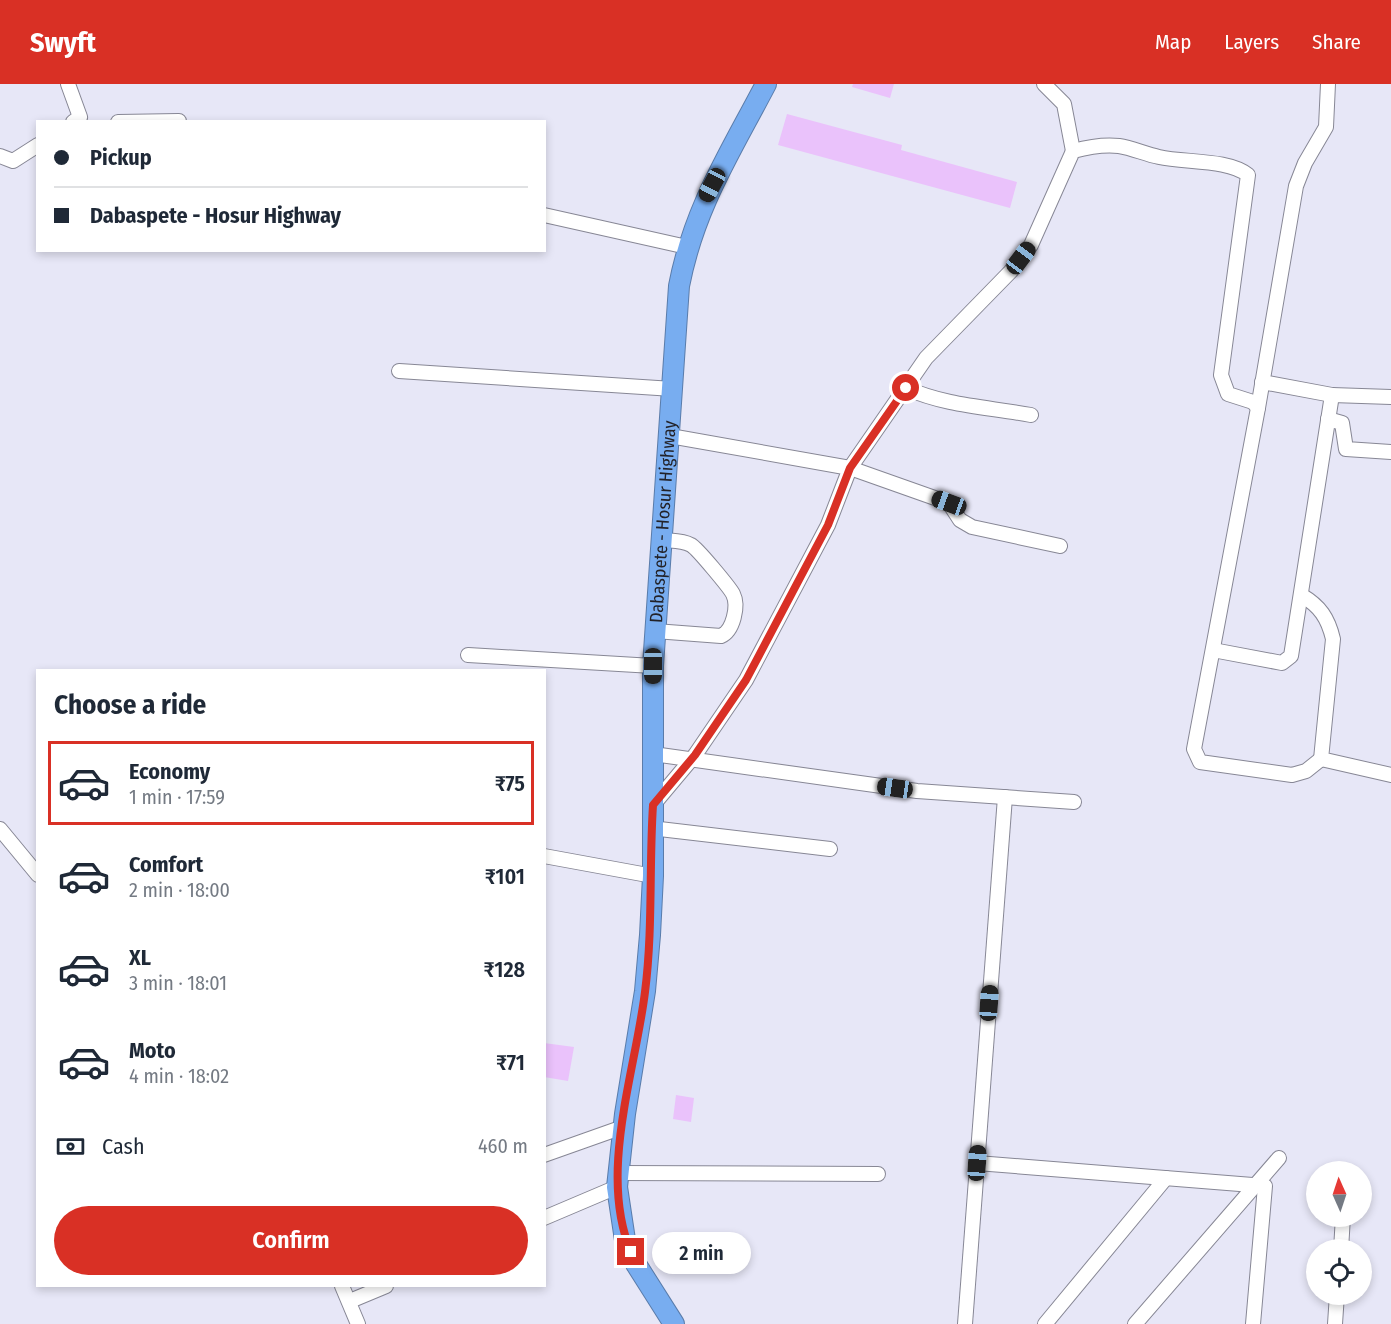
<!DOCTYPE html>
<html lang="en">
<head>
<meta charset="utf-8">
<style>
  body { margin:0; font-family:"Fira Sans Condensed",sans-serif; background:#f2f2f3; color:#1f2937; height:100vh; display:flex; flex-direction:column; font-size:22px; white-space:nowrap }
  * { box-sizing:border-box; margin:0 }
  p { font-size:20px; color:#747a83 }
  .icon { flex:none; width:33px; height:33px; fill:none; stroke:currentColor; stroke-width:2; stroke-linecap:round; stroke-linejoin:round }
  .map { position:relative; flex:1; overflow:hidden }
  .sheet { position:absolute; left:36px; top:585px; width:510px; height:618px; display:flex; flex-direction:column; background:#fff; border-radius:0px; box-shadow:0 3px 9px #0003 }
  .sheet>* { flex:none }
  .hud { position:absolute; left:36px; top:36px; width:510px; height:132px; border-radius:0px; box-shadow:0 3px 9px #0003; display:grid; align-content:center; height:132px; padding:0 18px; background:#fff }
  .needle { width:39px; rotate:357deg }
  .tools { position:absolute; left:1306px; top:1077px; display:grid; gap:12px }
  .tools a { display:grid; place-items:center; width:66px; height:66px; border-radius:50%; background:#fff; box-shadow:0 3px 9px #0003; font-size:30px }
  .end { position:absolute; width:27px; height:27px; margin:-14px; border:8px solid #d93025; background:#fff; box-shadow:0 0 0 3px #fff }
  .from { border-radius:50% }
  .bubble { position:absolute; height:42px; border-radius:21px; background:#fff; box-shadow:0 3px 9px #0003; font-size:20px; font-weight:600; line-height:42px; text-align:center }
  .car { position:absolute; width:18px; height:36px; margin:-18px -9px; border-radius:8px; box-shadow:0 0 4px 2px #0007; background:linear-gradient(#222 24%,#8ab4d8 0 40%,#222 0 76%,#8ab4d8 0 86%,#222 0) }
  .hud b { display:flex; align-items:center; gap:21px; height:57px; font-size:22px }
  .hud b+b { border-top:2px solid #e0e1e3 }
  .hud i { width:15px; height:15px; background:#1f2937 }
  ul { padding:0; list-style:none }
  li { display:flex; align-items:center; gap:18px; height:84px; margin:0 12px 9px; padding:0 6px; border:3px solid transparent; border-radius:0px }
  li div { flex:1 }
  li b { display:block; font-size:22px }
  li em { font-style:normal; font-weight:600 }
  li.current { border-color:#d93025 }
  li>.icon { width:54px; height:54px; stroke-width:1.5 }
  h2 { padding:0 18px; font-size:27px; line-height:72px }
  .pay { display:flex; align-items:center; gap:15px; height:66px; padding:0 18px; font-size:22px }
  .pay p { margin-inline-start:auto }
  .button { display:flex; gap:12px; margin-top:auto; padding:12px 18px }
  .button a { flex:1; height:69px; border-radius:36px; background:#d93025; color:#fff; font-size:24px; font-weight:600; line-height:69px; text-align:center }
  header { display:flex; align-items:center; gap:36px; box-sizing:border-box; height:84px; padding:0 30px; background:#d93025; color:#fff }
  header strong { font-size:28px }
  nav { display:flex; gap:33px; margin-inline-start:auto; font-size:21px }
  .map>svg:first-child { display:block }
  .building { fill:#eac2fb }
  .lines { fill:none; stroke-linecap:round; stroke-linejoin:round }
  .minor-casing { stroke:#878795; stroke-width:16 }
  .highway-casing { stroke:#5a7caa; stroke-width:22 }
  .minor { stroke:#fff; stroke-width:14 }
  .highway { stroke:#78adf0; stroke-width:20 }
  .route { stroke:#d93025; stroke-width:8 }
  .labels { text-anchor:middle; stroke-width:4.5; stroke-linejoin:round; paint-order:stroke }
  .street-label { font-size:18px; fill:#222228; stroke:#f5f5ff }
</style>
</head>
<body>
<header>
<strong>Swyft</strong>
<nav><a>Map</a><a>Layers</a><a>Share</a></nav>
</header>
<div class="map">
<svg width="1391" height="1240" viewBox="0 0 1391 1240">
  <rect width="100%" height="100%" fill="#e7e7f7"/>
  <!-- building -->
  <g class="building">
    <polygon points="853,0 894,0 890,14 852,3"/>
    <polygon points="787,30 902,61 901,66 1017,98 1010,124 778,61"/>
    <polygon points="544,959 574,963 568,997 544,993"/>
    <polygon points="676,1011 694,1014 691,1038 673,1035"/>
  </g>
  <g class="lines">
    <!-- minor casing -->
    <g class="minor-casing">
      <g id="minor">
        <polyline points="68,0 80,33 73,38"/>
        <polyline points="1044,0 1064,20 1073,67"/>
        <polyline points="118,38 179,37"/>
        <polyline points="0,72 13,77 38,61"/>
        <polyline points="544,131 687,163"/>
        <polyline points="399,287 673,305"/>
        <path d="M906,304C946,322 988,323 1031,331"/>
        <polyline points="1332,311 1391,313"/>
        <polyline points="1258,324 1296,102 1305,79 1326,43 1328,0"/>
        <polyline points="1328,335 1342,339 1346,365 1391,368"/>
        <polyline points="670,352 850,384 949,419 960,436 972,443 1060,462"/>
        <path d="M1301,511C1320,522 1328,534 1333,555L1321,675L1391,691"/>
        <path d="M655,547L721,552C733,547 739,522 733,510C730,504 697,464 691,461C682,456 672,457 663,456"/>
        <polyline points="1213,566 1282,579 1291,572 1332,311 1262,298"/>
        <polyline points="468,571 653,582"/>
        <polyline points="653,670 917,707 1074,718"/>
        <path d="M653,721L695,671L746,596L828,441L850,384L926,274L1011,187L1031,161L1073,67C1088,63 1103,60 1119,62C1132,64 1145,70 1159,73C1185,79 1228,75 1248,91L1221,291L1228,310L1253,318L1258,324L1194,665L1200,678L1292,691L1306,687L1321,675"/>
        <polyline points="651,744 830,765"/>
        <polyline points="0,745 38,791"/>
        <polyline points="544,772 653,792"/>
        <polyline points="544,1071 623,1043"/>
        <polyline points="977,1079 1265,1102 1253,1240"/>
        <polyline points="618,1089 878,1090"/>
        <polyline points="544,1134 617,1103"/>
        <polyline points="1341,1166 1343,1132"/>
        <polyline points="342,1202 358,1240"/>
        <polyline points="350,1217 386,1202"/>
        <polyline points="965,1240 1005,713"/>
        <polyline points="1045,1240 1166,1094"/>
        <polyline points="1135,1240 1279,1074"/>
        <polyline points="1335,1240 1337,1210"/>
      </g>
    </g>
    <!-- highway casing -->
    <g class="highway-casing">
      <g id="highway">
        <path id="s1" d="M674,1240L636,1180L625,1156L617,1103L625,1030L645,907L650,851L653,792V582L679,202C694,124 730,69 766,0"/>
      </g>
    </g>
    <!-- minor -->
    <use href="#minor" class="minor"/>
    <!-- highway -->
    <use href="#highway" class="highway"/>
  </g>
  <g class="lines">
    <!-- route -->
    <path class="route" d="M631,1168C598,1090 635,989 645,908C653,845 649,783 653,721L695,671L746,596L828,441L850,384L906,304"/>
  </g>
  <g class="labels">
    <!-- street labels -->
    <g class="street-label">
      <text dy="6" stroke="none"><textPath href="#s1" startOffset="819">Dabaspete - Hosur Highway</textPath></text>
    </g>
  </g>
</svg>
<div class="tools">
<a><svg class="needle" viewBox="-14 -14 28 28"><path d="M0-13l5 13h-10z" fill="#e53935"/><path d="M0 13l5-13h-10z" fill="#747a83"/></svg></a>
<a><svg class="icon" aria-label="locate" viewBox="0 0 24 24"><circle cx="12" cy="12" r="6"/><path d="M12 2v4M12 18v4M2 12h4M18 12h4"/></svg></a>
</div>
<i class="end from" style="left:906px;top:304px"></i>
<i class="end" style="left:631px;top:1168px"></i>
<div class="bubble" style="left:652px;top:1148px;width:99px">2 min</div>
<i class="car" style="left:712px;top:101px;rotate:208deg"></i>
<i class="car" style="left:1021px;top:174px;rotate:37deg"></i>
<i class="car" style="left:949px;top:419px;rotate:290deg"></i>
<i class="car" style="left:653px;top:582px;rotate:180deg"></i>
<i class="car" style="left:895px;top:704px;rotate:278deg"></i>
<i class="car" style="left:989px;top:919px;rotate:4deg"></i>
<i class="car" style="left:977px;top:1079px;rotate:4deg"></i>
<div class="hud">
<b><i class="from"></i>Pickup</b>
<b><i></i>Dabaspete - Hosur Highway</b>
</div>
<section class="sheet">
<h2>Choose a ride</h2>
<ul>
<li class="current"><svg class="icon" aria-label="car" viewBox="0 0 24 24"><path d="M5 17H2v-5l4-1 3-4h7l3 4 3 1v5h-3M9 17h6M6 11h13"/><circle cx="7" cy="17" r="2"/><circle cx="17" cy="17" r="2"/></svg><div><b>Economy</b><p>1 min · 17:59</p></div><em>₹75</em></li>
<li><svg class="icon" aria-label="car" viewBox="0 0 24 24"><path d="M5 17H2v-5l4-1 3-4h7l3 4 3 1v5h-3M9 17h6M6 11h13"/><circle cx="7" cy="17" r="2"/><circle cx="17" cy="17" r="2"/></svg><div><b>Comfort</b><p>2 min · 18:00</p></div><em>₹101</em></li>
<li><svg class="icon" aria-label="car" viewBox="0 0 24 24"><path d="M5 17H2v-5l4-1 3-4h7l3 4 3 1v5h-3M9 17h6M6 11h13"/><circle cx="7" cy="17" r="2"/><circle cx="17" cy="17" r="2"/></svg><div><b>XL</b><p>3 min · 18:01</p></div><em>₹128</em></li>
<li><svg class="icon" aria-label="car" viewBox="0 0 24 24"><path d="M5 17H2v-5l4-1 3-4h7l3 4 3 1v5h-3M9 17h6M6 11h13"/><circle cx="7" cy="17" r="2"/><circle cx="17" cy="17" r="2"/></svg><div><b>Moto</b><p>4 min · 18:02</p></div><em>₹71</em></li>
</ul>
<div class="pay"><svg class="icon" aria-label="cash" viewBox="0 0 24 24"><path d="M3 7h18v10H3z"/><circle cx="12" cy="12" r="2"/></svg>Cash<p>460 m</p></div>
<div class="button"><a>Confirm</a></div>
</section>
</div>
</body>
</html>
